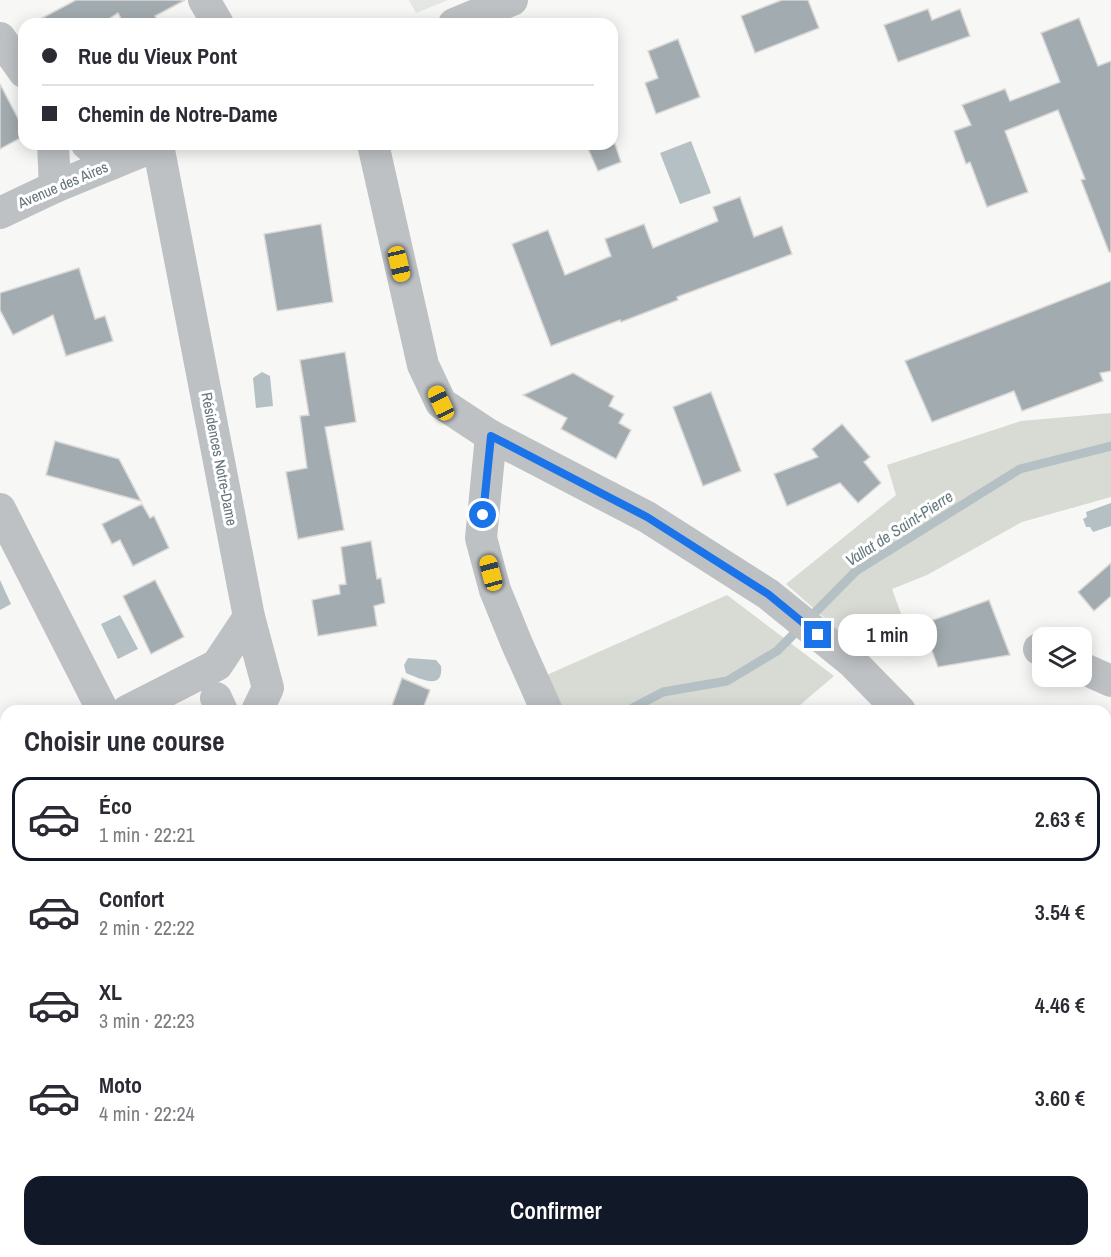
<!DOCTYPE html>
<html lang="fr">
<head>
<meta charset="utf-8">
<style>
  body { margin:0; font-family:"Archivo Narrow",sans-serif; background:#f2f2f3; color:#2b2b33; height:100vh; display:flex; flex-direction:column; font-size:22px; white-space:nowrap }
  * { box-sizing:border-box; margin:0 }
  p { font-size:20px; color:#7c7c81 }
  .icon { flex:none; width:33px; height:33px; fill:none; stroke:currentColor; stroke-width:2; stroke-linecap:round; stroke-linejoin:round }
  .map { position:relative; flex:1; overflow:hidden }
  .sheet { position:absolute; left:0px; top:705px; width:1112px; height:552px; display:flex; flex-direction:column; background:#fff; border-radius:18px 18px 0 0; box-shadow:0 3px 15px #0003 }
  .sheet>* { flex:none }
  .guide { position:absolute; left:18px; top:18px; width:600px; height:132px; border-radius:18px; box-shadow:0 3px 15px #0003; display:grid; align-content:center; height:132px; padding:0 24px; background:#fff }
  .buttons { position:absolute; left:1032px; top:627px; display:grid; gap:12px }
  .buttons a { display:grid; place-items:center; width:60px; height:60px; border-radius:12px; background:#fff; box-shadow:0 3px 15px #0003; font-size:30px }
  .end { position:absolute; width:27px; height:27px; margin:-14px; border:8px solid #1a73e8; background:#fff; box-shadow:0 0 0 3px #fff }
  .from { border-radius:50% }
  .bubble { position:absolute; height:42px; border-radius:18px; background:#fff; box-shadow:0 3px 15px #0003; font-size:20px; font-weight:600; line-height:42px; text-align:center }
  .car { position:absolute; width:18px; height:36px; margin:-18px -9px; border-radius:8px; box-shadow:0 0 4px 2px #0007; background:linear-gradient(#f5c518 24%,#345 0 40%,#f5c518 0 76%,#345 0 86%,#f5c518 0) }
  .guide b { display:flex; align-items:center; gap:21px; height:57px; font-size:22px }
  .guide b+b { border-top:2px solid #e1e1e2 }
  .guide i { width:15px; height:15px; background:#2b2b33 }
  ul { padding:0; list-style:none }
  li { display:flex; align-items:center; gap:18px; height:84px; margin:0 12px 9px; padding:0 12px; border:3px solid transparent; border-radius:18px }
  li div { flex:1 }
  li b { display:block; font-size:22px }
  li em { font-style:normal; font-weight:600 }
  li.current { border-color:#111827 }
  li>.icon { width:54px; height:54px; stroke-width:1.5 }
  h2 { padding:0 24px; font-size:27px; line-height:72px }
  .cta { display:flex; gap:12px; margin-top:auto; padding:12px 24px }
  .cta a { flex:1; height:69px; border-radius:18px; background:#111827; color:#fff; font-size:24px; font-weight:600; line-height:69px; text-align:center }
  .map>svg:first-child { display:block }
  .built { fill:#e5e7e5 }
  .green { fill:#d7dbd4 }
  .water { fill:#b4c0c3 }
  .lines { fill:none; stroke-linecap:round; stroke-linejoin:round }
  .stream { stroke:#b4c0c3; stroke-width:9 }
  .building { fill:#a2abaf; stroke:#d9d8d7; stroke-width:1.5 }
  .minor { stroke:#bdc1c4; stroke-width:32 }
  .route { stroke:#1a73e8; stroke-width:8 }
  .labels { text-anchor:middle; stroke-width:6; stroke-linejoin:round; paint-order:stroke }
  .street-label { font-size:15px; fill:#66757c; stroke:#fff }
  .water-label { font-size:16px; font-style:italic; fill:#667a7e; stroke:#fff }
</style>
</head>
<body>
<div class="map">
<svg width="1111" height="1257" viewBox="0 0 1111 1257">
  <rect width="100%" height="100%" fill="#f7f7f5"/>
  <!-- built -->
  <g class="built">
    <polygon points="409,0 448,0 416,13"/>
    <polygon points="408,1251 480,1251 472,1257 412,1257"/>
  </g>
  <!-- green -->
  <g class="green">
    <polygon points="1111,413 1111,497 1022,522 927,575 892,589 908,633 863,652 786,584 896,495 887,465 1021,421"/>
    <polygon points="727,595 834,676 793,711 524,711 530,708 549,674"/>
    <polygon points="6,1105 6,1251 250,1251 241,1257 0,1257 0,1106"/>
  </g>
  <!-- water -->
  <g class="water">
    <polygon points="691,141 711,193 680,204 660,153"/>
    <polygon points="262,372 270,376 273,406 256,408 253,378"/>
    <polygon points="1111,503 1111,526 1093,532 1090,527 1086,527 1083,519 1087,517 1086,512"/>
    <polygon points="0,580 11,604 0,610"/>
    <polygon points="120,615 138,649 118,659 101,624"/>
    <path d="M408,658L436,660L441,666C444,692 419,678 406,673L404,665Z"/>
  </g>
  <g class="lines">
    <!-- stream -->
    <g class="stream">
      <polyline points="627,711 663,692 727,681 777,651 856,571 1020,469 1111,446"/>
      <polyline points="0,1196 6,1194"/>
    </g>
  </g>
  <!-- building -->
  <g class="building">
    <polygon points="76,0 185,0 155,16 160,24 124,24 118,13 101,24 31,24"/>
    <polygon points="782,0 808,0 819,28 755,53 741,16"/>
    <polygon points="928,9 932,20 960,9 970,36 898,62 884,25"/>
    <polygon points="1079,18 1098,66 1111,61 1111,252 1109,252 1081,180 1085,179 1058,110 1005,131 1028,192 987,207 970,162 966,164 954,131 971,125 962,105 1005,89 1010,101 1060,82 1041,33"/>
    <polygon points="678,39 700,97 656,114 645,83 658,78 648,51"/>
    <polygon points="0,84 24,130 24,136 0,149"/>
    <polygon points="586,144 615,144 621,162 598,171"/>
    <polygon points="740,197 754,237 782,226 792,254 677,297 678,300 621,322 620,320 551,346 512,244 548,230 565,275 611,256 605,239 644,224 653,248 718,221 713,207"/>
    <polygon points="321,224 333,302 277,311 264,234"/>
    <polygon points="79,268 95,319 105,316 113,341 66,356 53,315 13,335 0,310 0,293"/>
    <polygon points="1111,281 1111,371 1100,373 1103,381 1022,411 1014,391 932,422 905,361"/>
    <polygon points="345,352 356,422 325,427 344,530 298,539 286,472 307,468 300,416 309,415 300,360"/>
    <polygon points="573,373 614,396 609,406 624,414 619,423 631,430 616,459 561,429 567,418 523,395"/>
    <polygon points="711,392 741,471 703,486 673,407"/>
    <polygon points="842,424 870,457 864,462 881,483 858,503 840,483 787,506 774,474 818,457 812,449"/>
    <polygon points="55,441 119,459 141,501 46,475"/>
    <polygon points="142,504 150,518 154,516 169,548 133,566 120,540 112,544 102,524"/>
    <polygon points="371,541 377,579 381,578 385,603 374,606 377,626 318,636 312,600 340,594 339,585 346,584 341,547"/>
    <polygon points="1111,563 1111,596 1094,611 1078,592"/>
    <polygon points="155,580 184,637 151,654 123,596"/>
    <polygon points="989,600 1010,655 938,667 922,624"/>
    <polygon points="402,678 430,690 422,711 390,711"/>
  </g>
  <g class="lines">
    <!-- minor -->
    <g class="minor">
      <polyline points="204,0 218,24"/>
      <polyline points="454,24 512,0"/>
      <polyline points="0,38 24,72"/>
      <polyline points="53,144 55,187"/>
      <polyline points="87,144 111,164"/>
      <polyline points="373,144 423,365 441,403 491,436 647,517 768,594 852,662 900,711"/>
      <polyline points="0,213 55,187 160,144"/>
      <polyline points="491,436 481,538 495,590 517,644 547,711"/>
      <polyline points="0,509 103,711"/>
      <polyline points="249,617 268,688 257,711"/>
      <polyline points="1039,649 1042,650"/>
      <polyline points="1082,668 1111,681"/>
      <polyline points="216,698 222,711"/>
      <polyline points="127,711 217,665 249,617 158,145"/>
      <polyline points="0,775 6,772"/>
      <polyline points="1106,1233 1111,1248"/>
      <polyline points="772,1251 776,1257"/>
      <polyline points="497,1257 505,1251"/>
    </g>
  </g>
  <g class="lines">
    <!-- route -->
    <polyline class="route" points="483,515 491,436 647,517 768,594 818,635"/>
  </g>
  <g class="labels">
    <!-- street labels -->
    <g class="street-label">
      <text transform="translate(63 185) rotate(-23)" y="5">Avenue des Aires</text>
      <text transform="translate(219 459) rotate(79)" y="5">Résidences Notre-Dame</text>
    </g>
    <!-- water labels -->
    <g class="water-label">
      <text transform="translate(899 528) rotate(-33)" y="6">Vallat de Saint-Pierre</text>
    </g>
  </g>
</svg>
<div class="buttons">
<a><svg class="icon" aria-label="layers" viewBox="0 0 24 24"><path d="M12 4l9 5-9 5-9-5zM3 14l9 5 9-5"/></svg></a>
</div>
<i class="end from" style="left:483px;top:515px"></i>
<i class="end" style="left:818px;top:635px"></i>
<div class="bubble" style="left:838px;top:614px;width:99px">1 min</div>
<i class="car" style="left:399px;top:264px;rotate:167deg"></i>
<i class="car" style="left:441px;top:403px;rotate:335deg"></i>
<i class="car" style="left:491px;top:573px;rotate:345deg"></i>
<div class="guide">
<b><i class="from"></i>Rue du Vieux Pont</b>
<b><i></i>Chemin de Notre-Dame</b>
</div>
<section class="sheet">
<h2>Choisir une course</h2>
<ul>
<li class="current"><svg class="icon" aria-label="car" viewBox="0 0 24 24"><path d="M5 17H2v-5l4-1 3-4h7l3 4 3 1v5h-3M9 17h6M6 11h13"/><circle cx="7" cy="17" r="2"/><circle cx="17" cy="17" r="2"/></svg><div><b>Éco</b><p>1 min · 22:21</p></div><em>2.63 €</em></li>
<li><svg class="icon" aria-label="car" viewBox="0 0 24 24"><path d="M5 17H2v-5l4-1 3-4h7l3 4 3 1v5h-3M9 17h6M6 11h13"/><circle cx="7" cy="17" r="2"/><circle cx="17" cy="17" r="2"/></svg><div><b>Confort</b><p>2 min · 22:22</p></div><em>3.54 €</em></li>
<li><svg class="icon" aria-label="car" viewBox="0 0 24 24"><path d="M5 17H2v-5l4-1 3-4h7l3 4 3 1v5h-3M9 17h6M6 11h13"/><circle cx="7" cy="17" r="2"/><circle cx="17" cy="17" r="2"/></svg><div><b>XL</b><p>3 min · 22:23</p></div><em>4.46 €</em></li>
<li><svg class="icon" aria-label="car" viewBox="0 0 24 24"><path d="M5 17H2v-5l4-1 3-4h7l3 4 3 1v5h-3M9 17h6M6 11h13"/><circle cx="7" cy="17" r="2"/><circle cx="17" cy="17" r="2"/></svg><div><b>Moto</b><p>4 min · 22:24</p></div><em>3.60 €</em></li>
</ul>
<div class="cta"><a>Confirmer</a></div>
</section>
</div>
</body>
</html>
